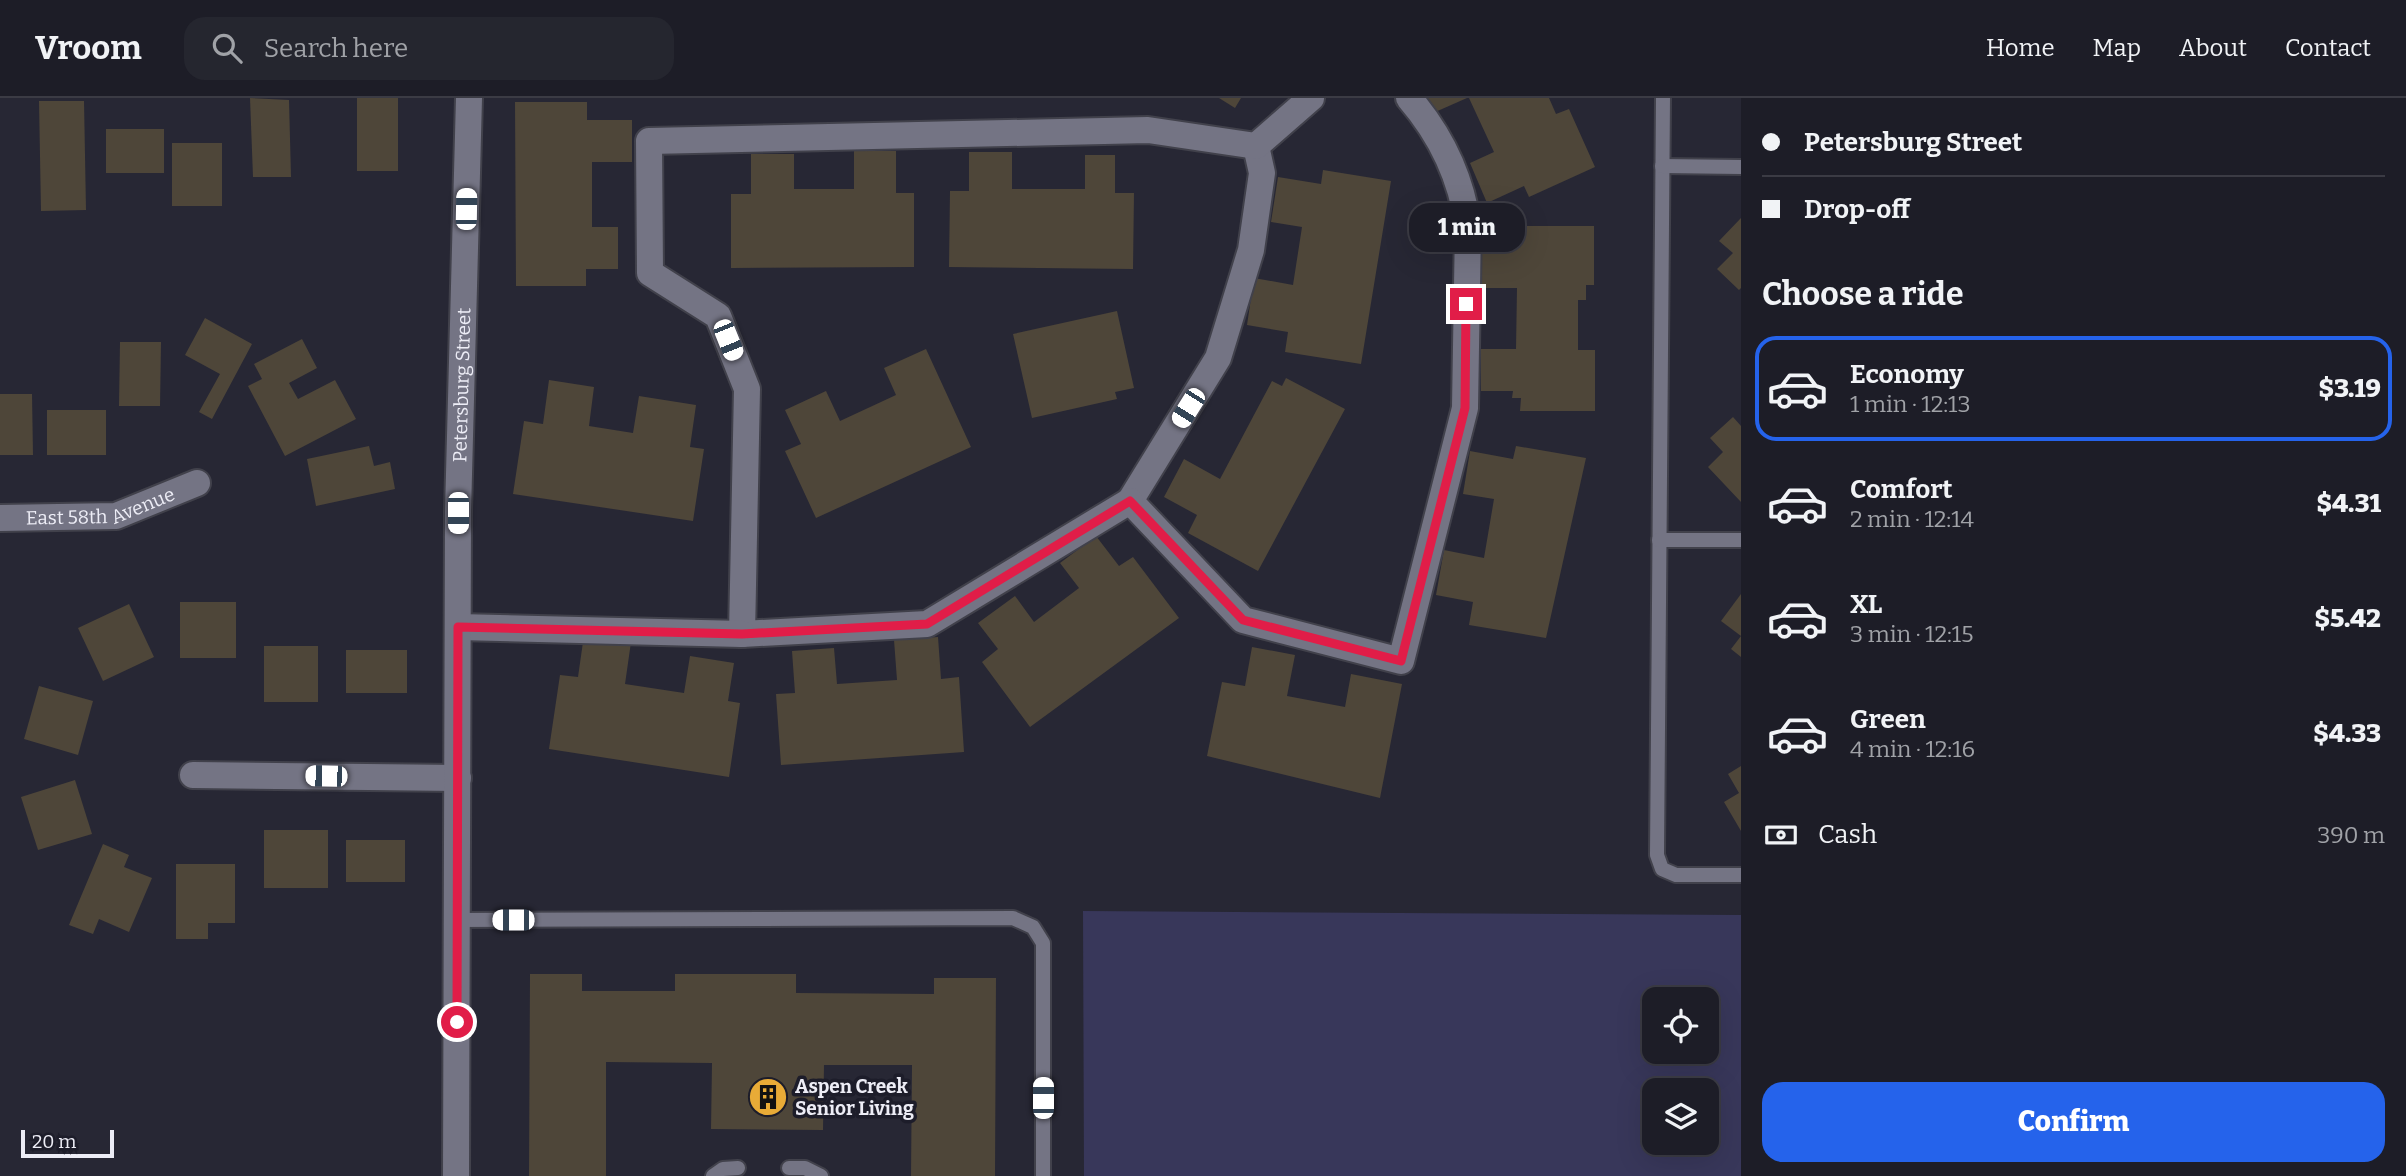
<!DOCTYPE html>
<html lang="en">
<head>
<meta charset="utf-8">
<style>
  body { margin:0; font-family:Bitter,serif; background:#25262f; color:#f1f3f6; height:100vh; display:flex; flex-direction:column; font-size:26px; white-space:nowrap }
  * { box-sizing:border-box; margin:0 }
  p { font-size:23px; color:#a0a2a7 }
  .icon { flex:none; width:38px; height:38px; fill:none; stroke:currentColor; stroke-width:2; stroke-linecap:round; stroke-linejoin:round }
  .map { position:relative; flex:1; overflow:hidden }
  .sheet { display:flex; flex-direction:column; background:#1d1d27; width:665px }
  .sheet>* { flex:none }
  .top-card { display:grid; align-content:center; height:154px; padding:0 21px; background:#1d1d27 }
  .tools { position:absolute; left:1642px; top:889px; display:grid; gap:14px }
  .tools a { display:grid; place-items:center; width:77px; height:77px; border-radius:14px; background:#1d1d27; box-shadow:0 7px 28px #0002,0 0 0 2px #3b3b44; font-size:35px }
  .scale { position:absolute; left:21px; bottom:18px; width:93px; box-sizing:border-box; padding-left:7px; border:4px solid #ededf6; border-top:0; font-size:19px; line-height:24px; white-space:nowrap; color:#ededf6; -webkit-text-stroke:5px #1d1d2a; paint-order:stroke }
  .end { position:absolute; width:32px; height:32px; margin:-16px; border:9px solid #e11d48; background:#fff; box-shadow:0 0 0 4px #fff }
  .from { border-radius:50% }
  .bubble { position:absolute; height:49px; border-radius:21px; background:#1d1d27; box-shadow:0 7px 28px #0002,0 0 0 2px #3b3b44; font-size:23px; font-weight:800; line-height:49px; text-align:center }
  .car { position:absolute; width:21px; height:42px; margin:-21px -10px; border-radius:9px; box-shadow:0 0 5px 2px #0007; background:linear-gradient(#fff 24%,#345 0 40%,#fff 0 76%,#345 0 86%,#fff 0) }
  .top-card b { display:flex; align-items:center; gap:24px; height:66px; font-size:26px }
  .top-card b+b { border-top:2px solid #3b3b44 }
  .top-card i { width:18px; height:18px; background:#f1f3f6 }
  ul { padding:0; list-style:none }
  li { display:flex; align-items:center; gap:21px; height:105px; margin:0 14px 10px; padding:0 7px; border:4px solid transparent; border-radius:21px }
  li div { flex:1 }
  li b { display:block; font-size:26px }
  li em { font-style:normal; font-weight:800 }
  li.current { border-color:#2563eb }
  li>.icon { width:63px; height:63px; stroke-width:1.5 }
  h2 { padding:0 21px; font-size:32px; line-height:84px }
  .pay { display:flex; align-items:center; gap:18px; height:77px; padding:0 21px; font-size:26px }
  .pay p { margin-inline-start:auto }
  .action { display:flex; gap:14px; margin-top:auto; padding:14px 21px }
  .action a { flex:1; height:80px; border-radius:21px; background:#2563eb; color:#fff; font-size:28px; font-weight:800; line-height:80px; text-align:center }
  header { display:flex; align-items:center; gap:42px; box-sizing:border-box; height:98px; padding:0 35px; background:#1d1d27; border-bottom:2px solid #3b3b44 }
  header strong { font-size:33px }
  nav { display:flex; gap:38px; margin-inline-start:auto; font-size:24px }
  .search { width:490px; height:63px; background:#25262f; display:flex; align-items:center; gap:18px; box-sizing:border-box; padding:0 24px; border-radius:21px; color:#a0a2a7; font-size:26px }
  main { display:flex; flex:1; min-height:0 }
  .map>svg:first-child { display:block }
  .green { fill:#38375a; fill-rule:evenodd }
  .building { fill:#4e4639 }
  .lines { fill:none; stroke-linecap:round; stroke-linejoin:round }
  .service-casing { stroke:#41414b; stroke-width:18 }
  .minor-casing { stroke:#41414b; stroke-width:30 }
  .service { stroke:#747484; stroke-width:14 }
  .minor { stroke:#747484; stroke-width:26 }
  .route { stroke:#e11d48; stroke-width:9 }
  .labels { text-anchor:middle; stroke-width:7; stroke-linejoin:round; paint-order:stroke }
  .street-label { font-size:19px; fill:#ededf6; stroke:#1d1d2a }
  .poi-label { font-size:19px; font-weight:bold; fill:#ededf6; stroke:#1d1d2a; text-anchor:start }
</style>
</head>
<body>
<header>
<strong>Vroom</strong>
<div class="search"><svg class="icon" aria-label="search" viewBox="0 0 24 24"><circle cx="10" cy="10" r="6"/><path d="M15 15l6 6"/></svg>Search here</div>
<nav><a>Home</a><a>Map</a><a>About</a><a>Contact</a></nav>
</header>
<main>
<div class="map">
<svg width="1741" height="1078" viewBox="0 0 1741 1078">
  <rect width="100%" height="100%" fill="#272734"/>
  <!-- green -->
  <path class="green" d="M1083,813L1741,817V1078H1084ZM1654,901H1706V954H1654ZM1654,992H1706V1045H1654Z"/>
  <!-- building -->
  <g class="building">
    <polygon points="250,0 289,2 291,79 253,79"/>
    <rect x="357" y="0" width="41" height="73"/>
    <polygon points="1219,0 1241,0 1235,10"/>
    <polygon points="1426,0 1467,0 1433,15"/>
    <polygon points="1469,0 1549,0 1556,16 1569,11 1595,69 1529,99 1524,88 1487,105 1470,65 1494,54"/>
    <polygon points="39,3 84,3 86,112 41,113"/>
    <polygon points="515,4 587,4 587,22 632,22 632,64 592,64 592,129 618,129 618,171 586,171 586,188 516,188"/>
    <rect x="106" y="31" width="58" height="44"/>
    <rect x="172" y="45" width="50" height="63"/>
    <polygon points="854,53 896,53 896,95 914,95 914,169 731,170 731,96 751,96 751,56 794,56 794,91 854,91"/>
    <polygon points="969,54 1012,54 1012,91 1085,91 1085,57 1115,57 1115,95 1134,95 1133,171 949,169 950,93 969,93"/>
    <polygon points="1323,72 1391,83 1361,266 1285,254 1288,234 1247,227 1254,180 1293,187 1302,129 1271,124 1278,79 1321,86"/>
    <polygon points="1741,120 1741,190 1739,192 1717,171 1733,155 1719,143"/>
    <polygon points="1520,128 1594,128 1594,187 1586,187 1586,202 1578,202 1578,252 1595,252 1595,313 1520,313 1521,300 1512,300 1513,293 1481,293 1481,251 1516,251 1517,190 1482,190 1482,140 1520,140"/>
    <polygon points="1117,213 1134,290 1115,294 1117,301 1032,320 1013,236"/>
    <polygon points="205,220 252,246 212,321 199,314 220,276 185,257"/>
    <polygon points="302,241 317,270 289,285 298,301 335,282 356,321 285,358 248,288 262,281 254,266"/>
    <polygon points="120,244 161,244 160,308 119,308"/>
    <polygon points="926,251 971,349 816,420 785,353 801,346 785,312 826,293 840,323 896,297 884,270"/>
    <polygon points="1286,280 1345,311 1258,473 1188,435 1197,417 1164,399 1184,361 1220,381 1272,283 1282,288"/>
    <polygon points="549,282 594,289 589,328 633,335 639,298 696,307 690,349 704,351 693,423 513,396 524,323 543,326"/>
    <polygon points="0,296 32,296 33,357 0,357"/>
    <rect x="47" y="312" width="59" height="45"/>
    <polygon points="1733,319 1741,328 1741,404 1708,369 1723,354 1710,340"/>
    <polygon points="369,348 374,368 390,364 395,391 316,408 307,361"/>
    <polygon points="1516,348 1586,360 1546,540 1469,527 1473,504 1436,497 1444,452 1484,460 1494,401 1463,396 1470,353 1513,361"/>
    <polygon points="1096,438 1119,468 1133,459 1179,520 1030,629 982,564 998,551 978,525 1015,498 1034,524 1079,490 1060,465"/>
    <polygon points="1741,496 1741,538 1721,523"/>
    <rect x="180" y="504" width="56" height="56"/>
    <polygon points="129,506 154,559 103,583 78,530"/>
    <polygon points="584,537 631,544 625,586 684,595 690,558 734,565 728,603 740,605 729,679 549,651 560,577 578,579"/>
    <polygon points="1741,538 1741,559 1731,551"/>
    <polygon points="938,539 941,581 959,579 964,654 781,667 776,596 795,595 792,553 834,550 837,586 897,582 894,542"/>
    <rect x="264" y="548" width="54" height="56"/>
    <polygon points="1252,549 1295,557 1287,598 1345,609 1351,576 1402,586 1380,700 1207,658 1222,584 1245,588"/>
    <rect x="346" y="552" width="61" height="43"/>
    <polygon points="39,588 93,603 78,657 24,641"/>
    <polygon points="1741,668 1741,733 1724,704 1739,695 1728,676"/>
    <polygon points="75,682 92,736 38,752 21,699"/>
    <rect x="264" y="732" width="64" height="58"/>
    <rect x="346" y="742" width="59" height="42"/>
    <polygon points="103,746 129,757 124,769 152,780 129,834 99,821 93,836 69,827"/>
    <polygon points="176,766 235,766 235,825 208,825 208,841 176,841"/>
    <polygon points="530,876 582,876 582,893 675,893 675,876 796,876 796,895 934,896 934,880 996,880 995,1078 911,1078 912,967 824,967 823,1032 711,1031 712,965 606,964 606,1078 529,1078"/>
  </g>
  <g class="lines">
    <!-- service casing -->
    <g class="service-casing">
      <g id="service">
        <polyline points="1663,0 1657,757 1662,771 1676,777 1741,777"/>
        <polyline points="1662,68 1741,69"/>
        <polyline points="1659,442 1741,442"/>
        <polyline points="458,822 1013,820 1033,829 1043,845 1043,1078"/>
        <polyline points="789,1070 805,1070 821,1078"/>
        <polyline points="713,1078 723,1071 738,1070"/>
      </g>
    </g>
    <!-- minor casing -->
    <g class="minor-casing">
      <g id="minor">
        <path d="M1256,48L1262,75L1251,152L1218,260L1130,403L1243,522L1401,563L1465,310L1468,128C1461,79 1441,37 1409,0"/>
        <polyline points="1130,403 927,526 742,536 747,291 718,218 650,175 649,43 1148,32 1256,48 1311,0"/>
        <path id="s1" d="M0,420L116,418L197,385"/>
        <polyline points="458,529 742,536"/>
        <polyline points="193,677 458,680"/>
        <path id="s2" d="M456,1078L458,414L469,0"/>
      </g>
    </g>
    <!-- service -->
    <use href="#service" class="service"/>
    <!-- minor -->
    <use href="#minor" class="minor"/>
  </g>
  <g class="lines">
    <!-- route -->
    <polyline class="route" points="457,924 458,529 742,536 927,526 1130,403 1243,522 1401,563 1465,310 1466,206"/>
  </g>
  <!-- icons -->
  <defs>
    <g id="building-disc" transform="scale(2.0125)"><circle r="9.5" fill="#e8ab37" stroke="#1d1d2a"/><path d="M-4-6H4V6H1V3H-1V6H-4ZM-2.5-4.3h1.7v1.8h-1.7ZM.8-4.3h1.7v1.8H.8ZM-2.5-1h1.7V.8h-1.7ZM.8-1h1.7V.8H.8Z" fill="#111"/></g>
  </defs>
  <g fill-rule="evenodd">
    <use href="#building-disc" x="768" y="999"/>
  </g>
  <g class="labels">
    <!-- street labels -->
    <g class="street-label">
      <text dy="7" stroke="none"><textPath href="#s2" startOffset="791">Petersburg Street</textPath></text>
      <text dy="7" stroke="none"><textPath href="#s1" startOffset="102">East 58th Avenue</textPath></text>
    </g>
    <!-- poi labels -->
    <g class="poi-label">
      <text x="795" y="995">Aspen Creek<tspan x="795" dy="22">Senior Living</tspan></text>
    </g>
  </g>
</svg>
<div class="tools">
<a><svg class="icon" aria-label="locate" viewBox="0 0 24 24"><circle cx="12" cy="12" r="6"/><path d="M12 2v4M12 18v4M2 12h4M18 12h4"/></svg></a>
<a><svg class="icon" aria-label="layers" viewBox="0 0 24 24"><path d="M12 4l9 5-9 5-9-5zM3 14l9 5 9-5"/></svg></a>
</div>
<div class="scale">20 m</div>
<i class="end from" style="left:457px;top:924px"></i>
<i class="end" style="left:1466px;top:206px"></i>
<div class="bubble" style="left:1409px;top:105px;width:116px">1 min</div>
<i class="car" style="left:466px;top:111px;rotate:1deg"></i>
<i class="car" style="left:728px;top:242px;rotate:158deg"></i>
<i class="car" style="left:1188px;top:310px;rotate:212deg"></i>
<i class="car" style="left:458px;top:415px;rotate:180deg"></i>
<i class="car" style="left:326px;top:678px;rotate:271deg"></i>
<i class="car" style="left:513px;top:822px;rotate:270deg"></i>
<i class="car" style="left:1043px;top:1000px;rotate:0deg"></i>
</div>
<section class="sheet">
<div class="top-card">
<b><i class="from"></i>Petersburg Street</b>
<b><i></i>Drop-off</b>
</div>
<h2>Choose a ride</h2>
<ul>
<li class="current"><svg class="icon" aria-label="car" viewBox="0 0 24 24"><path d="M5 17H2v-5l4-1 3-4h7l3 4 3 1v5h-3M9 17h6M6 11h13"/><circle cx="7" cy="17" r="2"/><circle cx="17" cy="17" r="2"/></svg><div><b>Economy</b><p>1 min · 12:13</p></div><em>$3.19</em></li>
<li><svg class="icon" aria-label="car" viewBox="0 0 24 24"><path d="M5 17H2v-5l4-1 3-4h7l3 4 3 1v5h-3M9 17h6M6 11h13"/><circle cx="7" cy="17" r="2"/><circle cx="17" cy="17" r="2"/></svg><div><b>Comfort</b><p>2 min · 12:14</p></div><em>$4.31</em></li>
<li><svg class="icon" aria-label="car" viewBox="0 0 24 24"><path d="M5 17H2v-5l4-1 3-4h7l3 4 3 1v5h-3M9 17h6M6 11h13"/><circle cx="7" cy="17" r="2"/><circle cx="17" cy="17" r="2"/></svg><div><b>XL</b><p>3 min · 12:15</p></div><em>$5.42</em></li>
<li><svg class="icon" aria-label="car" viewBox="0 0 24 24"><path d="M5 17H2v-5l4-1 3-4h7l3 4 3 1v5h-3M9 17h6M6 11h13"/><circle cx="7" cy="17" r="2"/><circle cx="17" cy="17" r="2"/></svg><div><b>Green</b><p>4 min · 12:16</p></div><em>$4.33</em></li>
</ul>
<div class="pay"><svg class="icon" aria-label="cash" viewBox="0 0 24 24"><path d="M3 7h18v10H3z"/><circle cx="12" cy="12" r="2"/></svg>Cash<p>390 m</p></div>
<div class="action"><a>Confirm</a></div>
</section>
</main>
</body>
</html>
